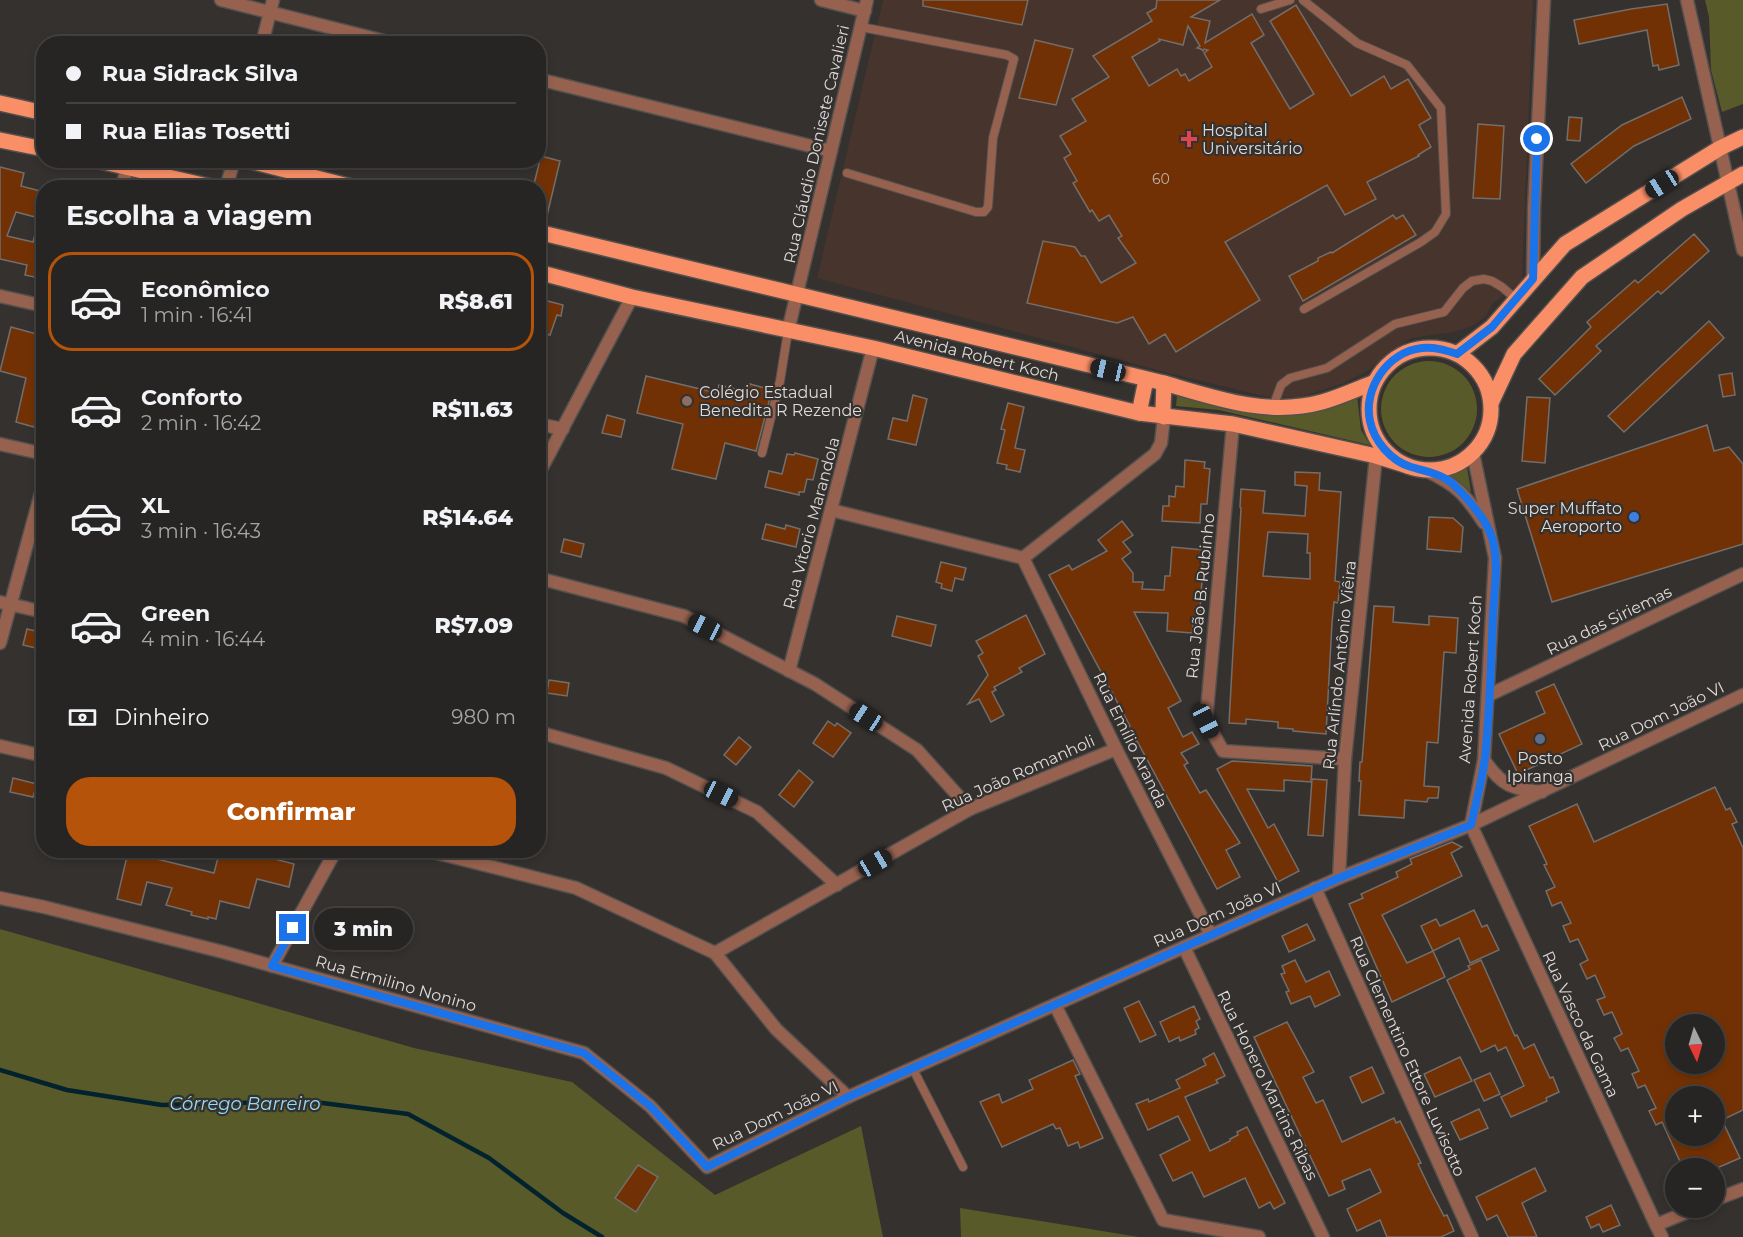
<!DOCTYPE html>
<html lang="pt">
<head>
<meta charset="utf-8">
<style>
  body { margin:0; font-family:Montserrat,sans-serif; background:#2f2d2b; color:#f1f3f6; height:100vh; display:flex; flex-direction:column; font-size:22px; white-space:nowrap }
  * { box-sizing:border-box; margin:0 }
  p { font-size:20px; color:#a4a5a6 }
  .icon { flex:none; width:33px; height:33px; fill:none; stroke:currentColor; stroke-width:2; stroke-linecap:round; stroke-linejoin:round }
  .map { position:relative; flex:1; overflow:hidden }
  .details { position:absolute; left:36px; top:180px; width:510px; height:678px; display:flex; flex-direction:column; background:#272523; border-radius:24px; box-shadow:0 3px 9px #0003,0 0 0 2px #434241 }
  .details>* { flex:none }
  .hud { position:absolute; left:36px; top:36px; width:510px; height:132px; border-radius:24px; box-shadow:0 3px 9px #0003,0 0 0 2px #434241; display:grid; align-content:center; height:132px; padding:0 30px; background:#272523 }
  .needle { width:39px; rotate:175deg }
  .controls { position:absolute; left:1665px; top:1014px; display:grid; gap:12px }
  .controls a { display:grid; place-items:center; width:60px; height:60px; border-radius:50%; background:#272523; box-shadow:0 3px 9px #0003,0 0 0 2px #434241; font-size:30px }
  .end { position:absolute; width:27px; height:27px; margin:-14px; border:8px solid #1a73e8; background:#fff; box-shadow:0 0 0 3px #fff }
  .from { border-radius:50% }
  .bubble { position:absolute; height:42px; border-radius:21px; background:#272523; box-shadow:0 3px 9px #0003,0 0 0 2px #434241; font-size:20px; font-weight:800; line-height:42px; text-align:center }
  .car { position:absolute; width:18px; height:36px; margin:-18px -9px; border-radius:8px; box-shadow:0 0 4px 2px #0007; background:linear-gradient(#222 24%,#8ab4d8 0 40%,#222 0 76%,#8ab4d8 0 86%,#222 0) }
  .hud b { display:flex; align-items:center; gap:21px; height:57px; font-size:22px }
  .hud b+b { border-top:2px solid #434241 }
  .hud i { width:15px; height:15px; background:#f1f3f6 }
  ul { padding:0; list-style:none }
  li { display:flex; align-items:center; gap:18px; height:99px; margin:0 12px 9px; padding:0 18px; border:3px solid transparent; border-radius:24px }
  li div { flex:1 }
  li b { display:block; font-size:22px }
  li em { font-style:normal; font-weight:800 }
  li.active { border-color:#b45309 }
  li>.icon { width:54px; height:54px; stroke-width:1.5 }
  h2 { padding:0 30px; font-size:27px; line-height:72px }
  .pay { display:flex; align-items:center; gap:15px; height:66px; padding:0 30px; font-size:22px }
  .pay p { margin-inline-start:auto }
  .action { display:flex; gap:12px; margin-top:auto; padding:12px 30px }
  .action a { flex:1; height:69px; border-radius:24px; background:#b45309; color:#fff; font-size:24px; font-weight:800; line-height:69px; text-align:center }
  .map>svg:first-child { display:block }
  .medical { fill:#47342c }
  .green { fill:#585a2a }
  .lines { fill:none; stroke-linecap:round; stroke-linejoin:round }
  .stream { stroke:#02232d; stroke-width:4.5 }
  .building { fill:#723104; stroke:#726e6c; stroke-width:1.5; fill-rule:evenodd }
  .service-casing { stroke:#53504e; stroke-width:10 }
  .minor-casing { stroke:#53504e; stroke-width:15 }
  .tertiary-casing { stroke:#53504e; stroke-width:15 }
  .primary-casing { stroke:#53504e; stroke-width:18 }
  .service { stroke:#96624f; stroke-width:8 }
  .minor { stroke:#96624f; stroke-width:12 }
  .tertiary { stroke:#96624f; stroke-width:12 }
  .primary { stroke:#fa8f67; stroke-width:15 }
  .route { stroke:#1a73e8; stroke-width:8 }
  .health-dot { fill:#e0444e; stroke:#34312f; stroke-width:2 }
  .education-dot { fill:#8d6e63; stroke:#34312f; stroke-width:2 }
  .shop-dot { fill:#3f7fe0; stroke:#34312f; stroke-width:2 }
  .service-dot { fill:#5c6f8a; stroke:#34312f; stroke-width:2 }
  .labels { text-anchor:middle; stroke-width:4.5; stroke-linejoin:round; paint-order:stroke }
  .number-label { font-size:14px; fill:#c3b0a4 }
  .poi-label { font-size:16px; fill:#dedbda; stroke:#34312f; text-anchor:start }
  .street-label { font-size:16px; fill:#dedbda; stroke:#34312f }
  .water-label { font-size:18px; font-style:italic; fill:#92dbf6; stroke:#34312f }
</style>
</head>
<body>
<div class="map">
<svg width="1743" height="1237" viewBox="0 0 1743 1237">
  <rect width="100%" height="100%" fill="#34312f"/>
  <!-- medical -->
  <polygon class="medical" points="883,0 1533,0 1522,281 1492,304 1486,316 1474,325 1454,332 1412,338 1394,349 1369,370 1344,383 1298,398 1268,397 1168,373 817,278"/>
  <!-- green -->
  <g class="green">
    <polygon points="1705,0 1743,0 1743,104 1722,112 1711,70 1709,17"/>
    <circle cx="1429" cy="409" r="48"/>
    <path d="M1177,395C1242,411 1293,429 1357,396L1361,430L1370,445L1219,410L1176,406Z"/>
    <polygon points="1467,467 1471,492 1449,475"/>
    <polygon points="0,929 414,1048 572,1082 715,1195 861,1126 883,1237 0,1237"/>
    <polygon points="960,1208 1139,1237 961,1237"/>
  </g>
  <g class="lines">
    <!-- stream -->
    <polyline class="stream" points="0,1070 67,1090 162,1105 307,1101 408,1114 489,1158 563,1213 602,1237"/>
  </g>
  <!-- building -->
  <g class="building">
    <polygon points="923,0 1028,0 1022,25 923,6"/>
    <path d="M1157,0H1220L1191,17L1210,21L1205,43L1252,14L1264,35L1251,43L1290,109L1314,94L1270,21L1296,5L1351,96L1384,76L1391,89L1408,79L1431,118L1419,125L1431,147L1418,155L1419,156L1367,182L1376,199L1345,215L1327,185L1225,242L1260,300L1176,352L1165,334L1149,344L1133,317L1117,323L1027,303L1043,241L1075,247L1081,256H1085L1101,283L1136,263L1118,238L1122,236L1109,215L1099,221L1092,210L1090,212L1073,183L1077,181L1064,158L1071,154L1060,136L1086,121L1072,99L1109,77L1093,56L1152,21L1147,13L1156,8ZM1188,26L1200,46L1197,48L1201,49L1203,51L1204,49L1208,50L1204,53L1212,67L1189,81L1185,74L1181,76L1177,69L1149,86L1132,57L1160,41L1159,39L1183,45Z"/>
    <polygon points="1667,4 1679,65 1659,70 1658,65 1653,66 1647,30 1579,44 1574,20 1631,9"/>
    <polygon points="1035,40 1073,49 1056,105 1019,98"/>
    <polygon points="1682,97 1691,119 1634,146 1586,183 1571,164 1622,125"/>
    <polygon points="1569,117 1582,118 1580,141 1567,140"/>
    <polygon points="1478,124 1504,126 1500,199 1473,198"/>
    <polygon points="541,156 560,161 545,224 538,222 538,188 533,188"/>
    <polygon points="0,167 24,173 21,186 44,192 39,218 16,212 7,236 33,242 40,217 44,218 44,279 25,275 27,265 0,259"/>
    <polygon points="1393,215 1396,219 1403,215 1416,235 1303,301 1289,276 1318,261 1318,258 1331,252 1332,253"/>
    <polygon points="1694,234 1709,251 1661,294 1658,291 1596,346 1601,351 1555,395 1539,379 1591,327 1587,322 1635,280 1638,283"/>
    <polygon points="544,300 563,305 561,316 557,315 550,335 538,332 538,323"/>
    <polygon points="1709,321 1724,338 1624,432 1608,416"/>
    <polygon points="11,327 44,336 44,388 34,427 16,422 26,378 0,371"/>
    <polygon points="1732,373 1735,395 1723,397 1719,375"/>
    <polygon points="646,376 717,393 719,385 748,392 750,384 772,390 756,451 725,443 716,479 672,469 683,424 637,413"/>
    <polygon points="913,395 927,399 916,445 888,439 893,418 907,421"/>
    <polygon points="1527,397 1550,398 1545,463 1522,461"/>
    <polygon points="1008,403 1024,407 1015,448 1025,450 1020,472 1006,469 1007,465 997,463 1005,430 1001,429"/>
    <polygon points="607,415 625,420 621,437 602,433"/>
    <polygon points="1707,425 1714,451 1729,447 1743,464 1743,544 1552,602 1517,489"/>
    <polygon points="795,453 818,459 813,480 807,479 804,492 799,492 799,495 765,487 769,471 782,474 787,454 794,455"/>
    <polygon points="1185,460 1205,462 1204,468 1210,469 1207,504 1201,504 1200,523 1162,521 1163,506 1169,506 1169,496 1175,497 1176,486 1184,487"/>
    <path d="M1295,472L1320,473L1319,490L1341,492L1335,581L1340,582L1338,603L1334,602L1332,623L1326,734L1293,731V729L1278,728V722L1246,719V724L1229,723L1241,508L1240,507L1241,489L1265,491L1263,513L1305,516L1307,486L1295,485ZM1268,532L1308,534L1307,553H1310V579L1263,576Z"/>
    <polygon points="1429,517 1453,518 1463,527 1461,552 1427,549"/>
    <polygon points="1122,521 1133,535 1123,542 1131,552 1122,559 1133,573 1133,582 1143,582 1142,589 1164,590 1165,576 1170,576 1172,547 1204,550 1199,625 1193,625 1192,633 1167,631 1168,613 1134,612 1181,701 1168,708 1183,737 1192,732 1199,744 1181,753 1188,763 1184,765 1200,793 1206,790 1240,843 1226,850 1240,877 1217,889 1137,741 1135,742 1127,728 1130,726 1122,711 1049,575 1069,565 1072,570 1107,551 1098,540"/>
    <polygon points="766,524 785,529 786,525 800,529 796,547 762,539"/>
    <polygon points="564,539 584,544 581,557 561,552"/>
    <polygon points="941,562 966,568 963,580 955,578 952,591 941,588 942,584 936,582"/>
    <polygon points="1374,606 1394,607 1393,622 1429,625 1429,616 1458,618 1456,653 1444,652 1438,743 1427,742 1424,786 1439,787 1438,798 1428,798 1427,802 1405,800 1404,818 1359,815 1361,781 1359,781 1360,762 1362,762"/>
    <polygon points="1026,615 1045,654 1019,668 1022,672 994,687 996,690 992,692 1004,715 991,722 979,699 968,704 988,675 978,656 983,653 976,641"/>
    <polygon points="897,616 936,625 931,646 892,636"/>
    <polygon points="27,629 44,633 44,650 23,645"/>
    <polygon points="549,680 569,683 567,696 547,693"/>
    <polygon points="1554,684 1582,744 1518,774 1499,734 1545,713 1536,692"/>
    <polygon points="828,721 835,726 837,723 851,733 833,757 813,743"/>
    <polygon points="739,737 751,747 736,765 724,755"/>
    <polygon points="1232,761 1312,766 1311,782 1284,780 1284,791 1247,789 1268,828 1274,824 1299,871 1278,882 1217,769"/>
    <polygon points="799,770 813,782 794,807 779,795"/>
    <polygon points="13,778 37,784 33,797 10,792"/>
    <polygon points="1312,779 1327,780 1323,836 1308,835"/>
    <path d="M1715,787L1726,810L1730,808L1737,822L1732,824L1743,848V1110L1722,1120L1740,1158L1717,1168H1683L1662,1122L1656,1125L1649,1111L1656,1108L1645,1085L1638,1088L1632,1074L1639,1071L1628,1048L1621,1051L1614,1038L1622,1034L1612,1012L1604,1015L1597,1000L1605,997L1595,975L1587,979L1580,964L1588,960L1578,939L1570,942L1563,926L1571,923L1561,902L1552,906L1546,891L1555,887L1544,865L1547,864L1529,826L1577,804L1594,842ZM1676,1024H1714V1064H1676ZM1676,1096H1714V1136H1676Z"/>
    <polygon points="1452,842 1462,847 1451,853 1462,876 1382,915 1407,963 1433,951 1445,977 1392,1002 1349,904 1363,898 1361,894 1398,877 1396,872 1412,864 1410,859"/>
    <polygon points="220,850 241,850 294,864 289,887 257,879 249,908 220,901 216,919 208,917 208,919 191,915 192,912 166,905 172,888 147,882 141,905 117,899 128,852 214,873"/>
    <polygon points="1474,910 1482,927 1487,925 1499,950 1470,963 1459,938 1433,951 1421,926 1436,919 1440,926"/>
    <polygon points="1307,924 1315,940 1289,952 1282,936"/>
    <polygon points="1295,960 1306,982 1329,971 1340,995 1315,1007 1310,996 1291,1004 1286,992 1289,991 1281,974 1285,973 1282,966"/>
    <polygon points="1481,960 1515,1036 1517,1035 1524,1049 1534,1044 1550,1078 1553,1077 1559,1092 1546,1098 1547,1101 1511,1117 1501,1097 1524,1086 1506,1047 1498,1051 1495,1045 1481,1052 1447,980 1470,969 1468,966"/>
    <polygon points="1139,1001 1156,1035 1140,1042 1124,1008"/>
    <polygon points="1194,1006 1200,1019 1196,1021 1199,1028 1195,1030 1196,1034 1180,1041 1179,1037 1169,1042 1160,1022"/>
    <polygon points="1287,1022 1314,1072 1303,1077 1316,1103 1323,1100 1342,1142 1394,1118 1396,1123 1400,1121 1421,1163 1418,1164 1431,1191 1444,1216 1447,1215 1454,1231 1441,1237 1387,1237 1380,1220 1357,1231 1347,1209 1381,1192 1370,1169 1342,1181 1345,1189 1329,1196 1254,1037"/>
    <polygon points="1214,1053 1225,1076 1216,1080 1218,1083 1185,1097 1210,1151 1230,1141 1230,1139 1238,1135 1237,1132 1247,1127 1285,1203 1274,1209 1270,1202 1259,1208 1245,1178 1204,1197 1192,1172 1173,1181 1160,1155 1190,1140 1178,1116 1148,1130 1136,1104 1148,1099 1149,1102 1180,1088 1176,1080 1206,1065 1203,1059"/>
    <polygon points="1460,1057 1472,1081 1435,1097 1424,1074"/>
    <polygon points="1073,1060 1080,1074 1075,1076 1103,1138 1080,1148 1078,1142 1068,1146 1060,1128 1056,1129 1053,1124 1002,1147 980,1102 999,1094 1002,1103 1033,1089 1029,1080"/>
    <polygon points="1372,1067 1384,1093 1362,1103 1350,1077"/>
    <polygon points="1490,1073 1500,1094 1484,1101 1474,1080"/>
    <polygon points="1479,1109 1488,1128 1460,1140 1451,1122"/>
    <polygon points="638,1165 658,1177 636,1212 615,1198"/>
    <polygon points="1535,1168 1546,1191 1522,1203 1537,1237 1508,1237 1497,1215 1487,1220 1476,1197"/>
    <polygon points="1611,1205 1620,1225 1603,1232 1599,1224 1591,1228 1586,1217"/>
  </g>
  <g class="lines">
    <!-- service casing -->
    <g class="service-casing">
      <g id="service">
        <polyline points="1303,0 1357,43 1407,65 1441,108 1446,214 1435,232 1421,242 1304,309"/>
        <polyline points="1261,9 1290,0"/>
        <polyline points="847,173 976,212 984,212 988,207 993,138 1014,59 1007,55 861,27"/>
        <polyline points="1273,407 1281,385 1290,378 1327,368 1395,324 1444,312 1463,288 1472,281 1484,279 1492,281 1502,287 1516,299"/>
        <polyline points="762,453 780,381 788,331"/>
        <polyline points="913,1069 963,1167"/>
      </g>
    </g>
    <!-- minor casing -->
    <g class="minor-casing">
      <g id="minor">
        <polyline points="221,0 396,44"/>
        <polyline points="821,0 865,11"/>
        <polyline points="1687,0 1743,250"/>
        <polyline points="262,44 273,0"/>
        <polyline points="538,79 831,151"/>
        <polyline points="122,188 127,167"/>
        <polyline points="226,188 234,160"/>
        <polyline points="1533,279 1534,208 1544,0"/>
        <polyline points="0,296 44,306"/>
        <polyline points="788,331 867,0"/>
        <polyline points="538,424 563,429"/>
        <polyline points="1233,424 1206,721 1223,751 1345,759"/>
        <polyline points="0,444 44,454"/>
        <polyline points="538,475 632,297"/>
        <polyline points="831,510 1023,558"/>
        <polyline points="1023,558 1116,749 1211,935"/>
        <polyline points="1023,558 1155,454 1161,443 1164,417"/>
        <polyline points="538,578 684,616 815,684 917,750 970,809"/>
        <polyline points="0,602 44,612"/>
        <polyline points="0,643 44,482"/>
        <polyline points="789,671 873,348"/>
        <polyline points="1489,695 1743,574"/>
        <polyline points="538,732 666,768 757,812 837,885"/>
        <polyline points="0,746 44,756"/>
        <polyline points="425,850 576,888 715,953 776,1029 848,1097"/>
        <polyline points="1339,878 1345,759 1376,456"/>
        <polyline points="1315,888 1472,1237"/>
        <polyline points="0,898 44,907 223,952 584,1053 650,1106 707,1167 848,1097 1339,878 1471,825 1743,695"/>
        <polyline points="1184,947 1323,1237"/>
        <polyline points="715,953 970,809 1116,749"/>
        <polyline points="272,966 336,850"/>
        <polyline points="1055,1005 1163,1220 1259,1237"/>
        <polyline points="1656,1225 1662,1237"/>
      </g>
    </g>
    <!-- tertiary casing -->
    <g class="tertiary-casing">
      <g id="tertiary">
        <polyline points="1473,453 1495,558 1484,760 1471,825 1656,1225 1697,1208"/>
        <path d="M1425,470C1457,485 1465,494 1484,523"/>
        <path d="M1484,760C1502,786 1512,789 1542,792"/>
        <polyline points="1714,1200 1743,1189"/>
      </g>
    </g>
    <!-- primary casing -->
    <g class="primary-casing">
      <g id="primary">
        <polyline points="0,103 44,113"/>
        <polyline points="0,140 44,149"/>
        <polyline points="95,160 216,188"/>
        <polyline points="246,160 356,188"/>
        <path d="M538,232L1164,383C1215,398 1268,417 1322,402C1340,397 1357,389 1375,382"/>
        <polyline points="538,272 632,297 873,348 1139,413 1233,424 1376,456 1408,466"/>
        <circle cx="1430" cy="409" r="61"/>
        <polyline points="1457,354 1492,327 1565,244 1720,148 1743,137"/>
        <polyline points="1164,383 1163,408 1164,417"/>
        <polyline points="1491,403 1514,354 1582,277 1682,209 1743,174"/>
        <polyline points="1139,413 1146,380"/>
      </g>
    </g>
    <!-- service -->
    <use href="#service" class="service"/>
    <!-- minor -->
    <use href="#minor" class="minor"/>
    <!-- tertiary -->
    <use href="#tertiary" class="tertiary"/>
    <!-- primary -->
    <use href="#primary" class="primary"/>
  </g>
  <g class="lines">
    <!-- route -->
    <path class="route" d="M293,928L272,966L584,1053L650,1106L707,1167L848,1097L1339,878L1471,825C1476,803 1482,780 1485,758C1490,711 1491,663 1493,616C1494,591 1500,559 1491,535C1485,518 1465,496 1453,484C1442,474 1425,471 1411,467C1391,461 1374,441 1370,421C1363,389 1387,352 1422,348C1435,347 1445,350 1457,354L1492,327L1533,279L1537,139"/>
  </g>
  <!-- markers -->
  <path class="health-dot" d="M1186 130h6v6h6v6h-6v6h-6v-6h-6v-6h6z"/>
  <circle class="education-dot" cx="687" cy="401" r="6"/>
  <circle class="shop-dot" cx="1634" cy="517" r="6"/>
  <circle class="service-dot" cx="1540" cy="739" r="6"/>
  <g class="labels">
    <!-- number labels -->
    <g class="number-label">
      <text x="1161" y="184">60</text>
    </g>
    <!-- poi labels -->
    <g class="poi-label">
      <text x="1202" y="136">Hospital<tspan x="1202" dy="18">Universitário</tspan></text>
      <text x="699" y="398">Colégio Estadual<tspan x="699" dy="18">Benedita R Rezende</tspan></text>
      <text x="1622" y="514" text-anchor="end">Super Muffato<tspan x="1622" dy="18">Aeroporto</tspan></text>
      <text x="1540" y="764" text-anchor="middle">Posto<tspan x="1540" dy="18">Ipiranga</tspan></text>
    </g>
    <!-- street labels -->
    <g class="street-label">
      <text transform="translate(816 144) rotate(-77)" y="6">Rua Cláudio Donisete Cavalieri</text>
      <text transform="translate(977 355) rotate(14)" y="6">Avenida Robert Koch</text>
      <text transform="translate(811 523) rotate(-75)" y="6">Rua Vitorio Marandola</text>
      <text transform="translate(1200 596) rotate(-84)" y="6">Rua João B. Rubinho</text>
      <text transform="translate(1609 620) rotate(-26)" y="6">Rua das Siriemas</text>
      <text transform="translate(1339 665) rotate(-84)" y="6">Rua Arlíndo Antônio Viêira</text>
      <text transform="translate(1470 679) rotate(-86)" y="6">Avenida Robert Koch</text>
      <text transform="translate(1661 716) rotate(-26)" y="6">Rua Dom João VI</text>
      <text transform="translate(1131 740) rotate(64)" y="6">Rua Emílio Aranda</text>
      <text transform="translate(1018 773) rotate(-24)" y="6">Rua João Romanholi</text>
      <text transform="translate(1217 914) rotate(-24)" y="6">Rua Dom João VI</text>
      <text transform="translate(396 983) rotate(16)" y="6">Rua Ermilino Nonino</text>
      <text transform="translate(1581 1024) rotate(65)" y="6">Rua Vasco da Gama</text>
      <text transform="translate(1408 1056) rotate(66)" y="6">Rua Clementino Ettore Luvisotto</text>
      <text transform="translate(1268 1085) rotate(64)" y="6">Rua Honero Martins Ribas</text>
      <text transform="translate(775 1115) rotate(-26)" y="6">Rua Dom João VI</text>
    </g>
    <!-- water labels -->
    <g class="water-label">
      <text x="245" y="1110">Córrego Barreiro</text>
    </g>
  </g>
</svg>
<div class="controls">
<a><svg class="needle" viewBox="-14 -14 28 28"><path d="M0-13l5 13h-10z" fill="#e53935"/><path d="M0 13l5-13h-10z" fill="#a4a5a6"/></svg></a>
<a>+</a>
<a>−</a>
</div>
<i class="end from" style="left:1537px;top:139px"></i>
<i class="end" style="left:293px;top:928px"></i>
<div class="bubble" style="left:314px;top:908px;width:99px">3 min</div>
<i class="car" style="left:1662px;top:184px;rotate:238deg"></i>
<i class="car" style="left:1108px;top:370px;rotate:283deg"></i>
<i class="car" style="left:705px;top:627px;rotate:297deg"></i>
<i class="car" style="left:866px;top:717px;rotate:303deg"></i>
<i class="car" style="left:1206px;top:721px;rotate:154deg"></i>
<i class="car" style="left:721px;top:794px;rotate:116deg"></i>
<i class="car" style="left:875px;top:863px;rotate:60deg"></i>
<div class="hud">
<b><i class="from"></i>Rua Sidrack Silva</b>
<b><i></i>Rua Elias Tosetti</b>
</div>
<section class="details">
<h2>Escolha a viagem</h2>
<ul>
<li class="active"><svg class="icon" aria-label="car" viewBox="0 0 24 24"><path d="M5 17H2v-5l4-1 3-4h7l3 4 3 1v5h-3M9 17h6M6 11h13"/><circle cx="7" cy="17" r="2"/><circle cx="17" cy="17" r="2"/></svg><div><b>Econômico</b><p>1 min · 16:41</p></div><em>R$8.61</em></li>
<li><svg class="icon" aria-label="car" viewBox="0 0 24 24"><path d="M5 17H2v-5l4-1 3-4h7l3 4 3 1v5h-3M9 17h6M6 11h13"/><circle cx="7" cy="17" r="2"/><circle cx="17" cy="17" r="2"/></svg><div><b>Conforto</b><p>2 min · 16:42</p></div><em>R$11.63</em></li>
<li><svg class="icon" aria-label="car" viewBox="0 0 24 24"><path d="M5 17H2v-5l4-1 3-4h7l3 4 3 1v5h-3M9 17h6M6 11h13"/><circle cx="7" cy="17" r="2"/><circle cx="17" cy="17" r="2"/></svg><div><b>XL</b><p>3 min · 16:43</p></div><em>R$14.64</em></li>
<li><svg class="icon" aria-label="car" viewBox="0 0 24 24"><path d="M5 17H2v-5l4-1 3-4h7l3 4 3 1v5h-3M9 17h6M6 11h13"/><circle cx="7" cy="17" r="2"/><circle cx="17" cy="17" r="2"/></svg><div><b>Green</b><p>4 min · 16:44</p></div><em>R$7.09</em></li>
</ul>
<div class="pay"><svg class="icon" aria-label="cash" viewBox="0 0 24 24"><path d="M3 7h18v10H3z"/><circle cx="12" cy="12" r="2"/></svg>Dinheiro<p>980 m</p></div>
<div class="action"><a>Confirmar</a></div>
</section>
</div>
</body>
</html>
